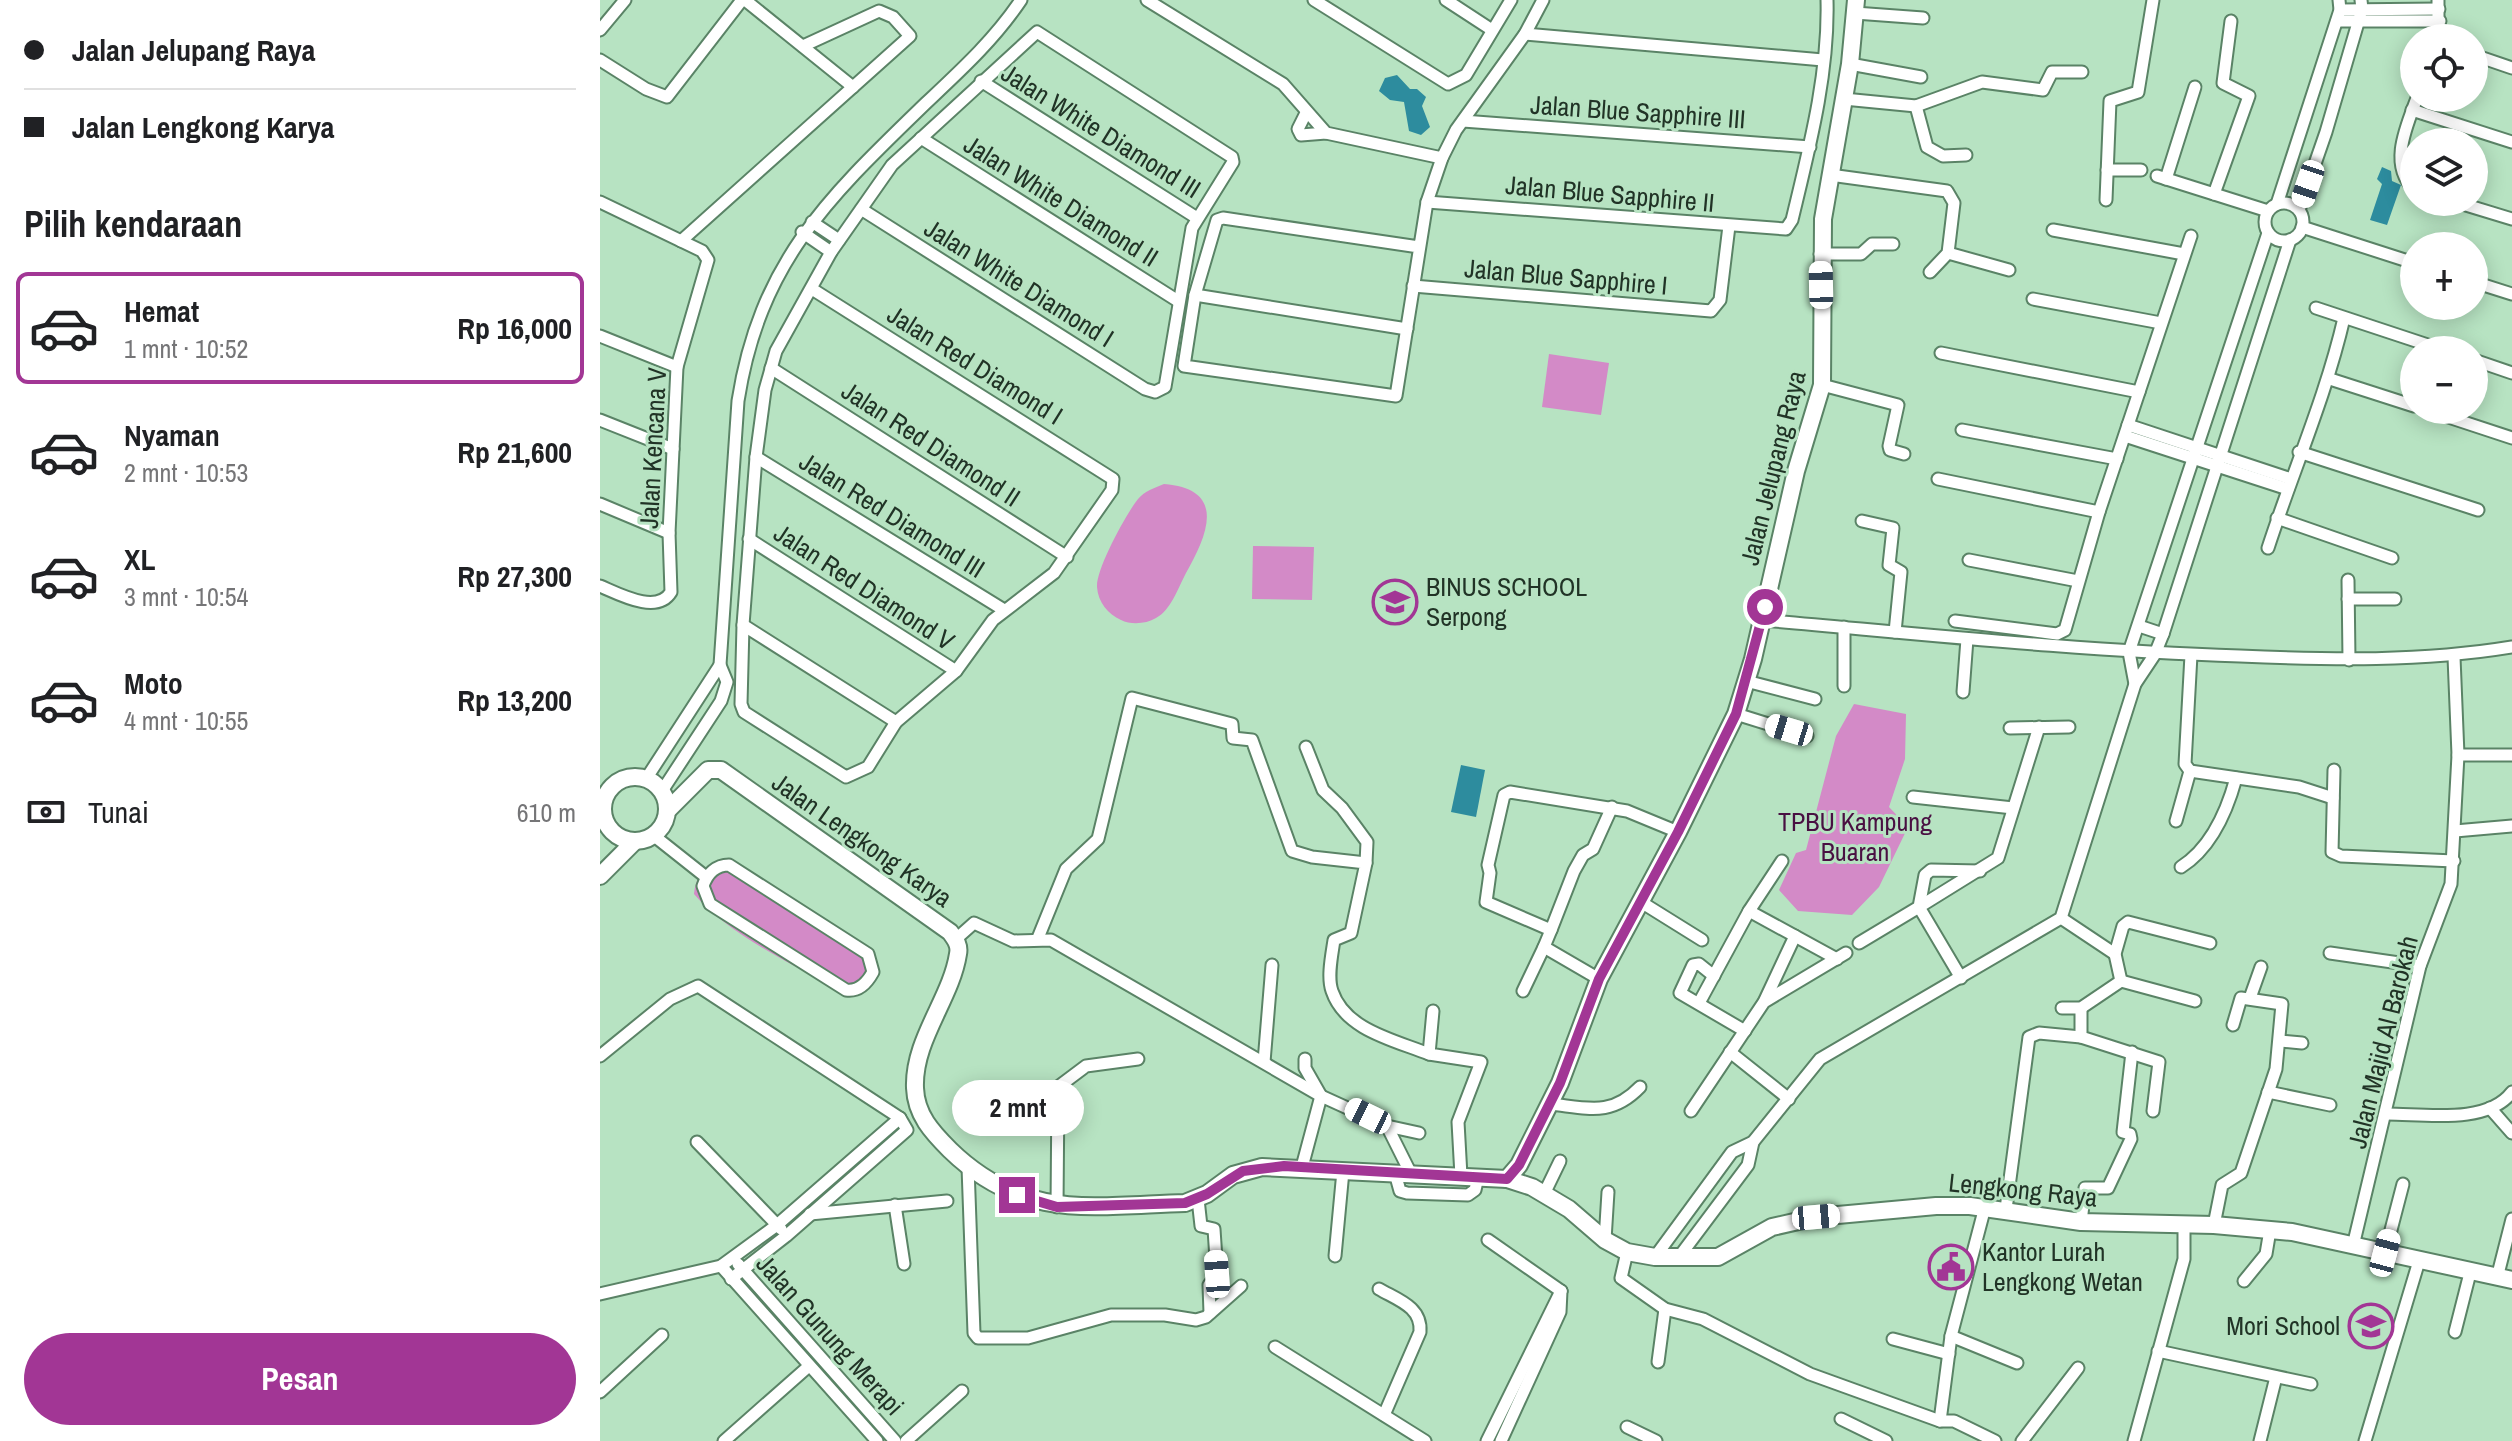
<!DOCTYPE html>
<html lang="id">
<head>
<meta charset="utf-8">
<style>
  body { margin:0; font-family:"Archivo Narrow",sans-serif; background:#f2f2f2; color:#202124; height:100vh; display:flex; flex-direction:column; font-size:30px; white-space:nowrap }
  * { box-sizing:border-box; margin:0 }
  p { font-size:26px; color:#757577 }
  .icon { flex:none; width:44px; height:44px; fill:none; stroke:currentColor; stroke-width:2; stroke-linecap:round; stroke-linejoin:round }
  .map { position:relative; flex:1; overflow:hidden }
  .side { display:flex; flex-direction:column; background:#fff; width:600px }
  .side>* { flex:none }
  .top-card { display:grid; align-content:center; height:176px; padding:0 24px; background:#fff }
  .fabs { position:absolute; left:1800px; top:24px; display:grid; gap:16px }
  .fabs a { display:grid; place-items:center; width:88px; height:88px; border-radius:50%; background:#fff; box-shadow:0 4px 20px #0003; font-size:40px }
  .end { position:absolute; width:36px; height:36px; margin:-18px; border:10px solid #a23695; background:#fff; box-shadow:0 0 0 4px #fff }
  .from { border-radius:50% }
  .bubble { position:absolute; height:56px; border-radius:28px; background:#fff; box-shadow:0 4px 20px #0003; font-size:26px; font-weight:700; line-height:56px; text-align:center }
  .car { position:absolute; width:24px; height:48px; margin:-24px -12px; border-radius:10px; box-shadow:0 0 6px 2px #0007; background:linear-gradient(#fff 24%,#345 0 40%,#fff 0 76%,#345 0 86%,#fff 0) }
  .top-card b { display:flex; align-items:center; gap:28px; height:76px; font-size:30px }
  .top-card b+b { border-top:2px solid #e0e0e0 }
  .top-card i { width:20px; height:20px; background:#202124 }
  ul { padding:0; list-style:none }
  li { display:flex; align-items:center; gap:24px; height:112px; margin:0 16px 12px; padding:0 8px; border:4px solid transparent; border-radius:12px }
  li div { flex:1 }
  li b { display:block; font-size:30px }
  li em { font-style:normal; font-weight:700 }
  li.current { border-color:#a23695 }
  li>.icon { width:72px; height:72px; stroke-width:1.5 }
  h2 { padding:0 24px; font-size:36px; line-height:96px }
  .pay { display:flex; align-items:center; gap:20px; height:88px; padding:0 24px; font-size:30px }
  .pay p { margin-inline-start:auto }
  .button { display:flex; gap:16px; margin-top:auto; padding:16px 24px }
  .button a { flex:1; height:92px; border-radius:48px; background:#a23695; color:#fff; font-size:32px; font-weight:700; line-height:92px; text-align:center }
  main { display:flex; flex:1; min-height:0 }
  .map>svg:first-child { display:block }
  .green { fill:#d38ac7 }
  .water { fill:#2d8c9e }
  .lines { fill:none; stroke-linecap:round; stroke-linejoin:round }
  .street-casing { stroke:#5a8366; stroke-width:15 }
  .secondary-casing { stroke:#5a8366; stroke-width:20 }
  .street { stroke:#fff; stroke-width:11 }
  .secondary { stroke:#fff; stroke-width:16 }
  .route { stroke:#a23695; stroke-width:10 }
  .labels { text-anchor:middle; stroke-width:6; stroke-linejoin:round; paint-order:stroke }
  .street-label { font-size:26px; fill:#213326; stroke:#b7e3c2 }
  .poi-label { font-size:26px; fill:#213326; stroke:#b7e3c2; text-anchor:start }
  .park-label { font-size:26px; fill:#491042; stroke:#b7e3c2 }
</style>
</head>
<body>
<main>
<section class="side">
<div class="top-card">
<b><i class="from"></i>Jalan Jelupang Raya</b>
<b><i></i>Jalan Lengkong Karya</b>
</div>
<h2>Pilih kendaraan</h2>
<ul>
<li class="current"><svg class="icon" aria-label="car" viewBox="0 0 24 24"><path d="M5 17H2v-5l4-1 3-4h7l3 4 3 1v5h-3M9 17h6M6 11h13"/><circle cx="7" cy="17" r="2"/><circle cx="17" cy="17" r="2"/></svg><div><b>Hemat</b><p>1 mnt · 10:52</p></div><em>Rp 16,000</em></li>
<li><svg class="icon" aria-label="car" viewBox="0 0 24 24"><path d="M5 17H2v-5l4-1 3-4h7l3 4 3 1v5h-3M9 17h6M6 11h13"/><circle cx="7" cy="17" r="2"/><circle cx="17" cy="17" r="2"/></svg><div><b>Nyaman</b><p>2 mnt · 10:53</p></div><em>Rp 21,600</em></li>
<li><svg class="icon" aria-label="car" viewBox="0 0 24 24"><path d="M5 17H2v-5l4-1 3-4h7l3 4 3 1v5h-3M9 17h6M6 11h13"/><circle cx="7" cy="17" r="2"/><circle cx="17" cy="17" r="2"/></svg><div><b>XL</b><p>3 mnt · 10:54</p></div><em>Rp 27,300</em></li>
<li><svg class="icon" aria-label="car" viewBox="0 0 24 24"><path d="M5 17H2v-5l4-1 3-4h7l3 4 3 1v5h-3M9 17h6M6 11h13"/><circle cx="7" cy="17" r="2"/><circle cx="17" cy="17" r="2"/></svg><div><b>Moto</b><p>4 mnt · 10:55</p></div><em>Rp 13,200</em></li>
</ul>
<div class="pay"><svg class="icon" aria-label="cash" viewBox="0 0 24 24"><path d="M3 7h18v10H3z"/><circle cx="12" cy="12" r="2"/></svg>Tunai<p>610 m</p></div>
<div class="button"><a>Pesan</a></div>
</section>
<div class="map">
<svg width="1912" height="1441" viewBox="0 0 1912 1441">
  <rect width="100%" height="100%" fill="#b7e3c2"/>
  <!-- green -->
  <g class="green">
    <polygon points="949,354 1009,363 1001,415 942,407"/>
    <path d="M564,484C628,489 607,536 586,573C578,588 571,610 556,618C546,624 531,625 521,620C508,614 498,602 497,587C496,569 526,514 538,499C545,491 554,488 564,484Z"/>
    <polygon points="653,546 714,547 712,600 652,599"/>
    <polygon points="1254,704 1306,714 1305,759 1289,807 1308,827 1279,887 1252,915 1198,911 1179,890 1196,853 1206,850 1236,736"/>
    <path d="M132,860L275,952L277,971L253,993C207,975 125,932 94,894C97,869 110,866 132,860Z"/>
  </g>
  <!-- water -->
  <g class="water">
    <polygon points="797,75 810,89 817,89 826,97 822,106 830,127 821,135 809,131 804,102 790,100 779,91 785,78"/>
    <polygon points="1782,167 1791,171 1792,181 1801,185 1787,225 1770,220 1782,184 1777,179"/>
    <polygon points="861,765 885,770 876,817 851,812"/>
  </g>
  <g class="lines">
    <!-- street casing -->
    <g class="street-casing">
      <g id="street">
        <polyline points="145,0 253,87"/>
        <polyline points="547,0 683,84 726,133 842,158"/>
        <polyline points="714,0 848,84 866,75 911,0"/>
        <polyline points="846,0 892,30"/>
        <polyline points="1838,0 1838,38"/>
        <polyline points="1740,10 1839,9"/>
        <polyline points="1255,13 1323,18"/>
        <polyline points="1737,21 1840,21"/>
        <polyline points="0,30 25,0"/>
        <polyline points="925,34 1223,60"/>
        <polyline points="1874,55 1912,68"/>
        <polyline points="0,60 46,89 67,97 142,0"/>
        <polyline points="1250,64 1321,77"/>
        <polyline points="381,81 597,218"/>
        <polyline points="1244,99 1316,106 1382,82 1443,90 1452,72 1482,72"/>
        <polyline points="1316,106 1327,147 1343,156 1366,155"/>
        <polyline points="1812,110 1912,142"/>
        <polyline points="706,113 698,129 701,135 726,133"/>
        <polyline points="863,121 1210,147"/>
        <polyline points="321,138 578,301"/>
        <polyline points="1507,170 1541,170"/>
        <polyline points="1230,175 1347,191 1354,203 1348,253 1330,272"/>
        <polyline points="1557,176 1668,211"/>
        <polyline points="1566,179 1595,87"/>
        <path d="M1814,189C1788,165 1807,125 1817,98"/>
        <polyline points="1614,194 1649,96 1623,83 1631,21"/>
        <polyline points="1506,200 1510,101 1538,92 1553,0"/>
        <path d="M0,202L102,251L108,260L77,367L69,533L71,592C57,615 19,594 0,586"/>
        <path d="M827,202L1186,229L1192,220C1209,149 1229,74 1227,0"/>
        <polyline points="1856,202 1912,219"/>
        <circle cx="1684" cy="222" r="19"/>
        <polyline points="1677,204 1740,10 1739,0"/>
        <polyline points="1699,210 1726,132 1762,9 1761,0"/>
        <polyline points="212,222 239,240"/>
        <polyline points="1702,227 1814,263"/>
        <polyline points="1453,230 1584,254"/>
        <polyline points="202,232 231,252"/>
        <polyline points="81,241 310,36 293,17 279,11 203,46"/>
        <polyline points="819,247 623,218 617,220 595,295 584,366 796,396 827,202 842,158 856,130 925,34 943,0"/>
        <polyline points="1348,253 1409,270"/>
        <polyline points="1220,254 1261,254 1272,244 1293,244"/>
        <polyline points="1874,282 1912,294"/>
        <polyline points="813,286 1111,311 1120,300 1129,226"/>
        <polyline points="212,289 513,479 512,490 454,573 393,620 356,671 296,722 268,767 246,777 144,712 141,704 143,625 156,457 165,390 176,351 231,252 292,165 437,32 632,157 633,162 592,228 565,387 555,392 545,389 261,209"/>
        <polyline points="595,295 807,329"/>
        <polyline points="1433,299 1561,323"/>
        <polyline points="1716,308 1843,350"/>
        <polyline points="0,336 77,367"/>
        <polyline points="1341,353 1539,392"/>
        <polyline points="1874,360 1912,373"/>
        <polyline points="171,368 467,557"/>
        <polyline points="1730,379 1814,406"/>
        <polyline points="1222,385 1298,405 1289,446 1290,450 1304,454"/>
        <polyline points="1827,410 1912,438"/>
        <polyline points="0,420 73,449"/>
        <polyline points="1528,425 1691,479"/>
        <polyline points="1362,430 1517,459"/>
        <polyline points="1525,436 1688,489"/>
        <polyline points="1699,452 1878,510"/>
        <polyline points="156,457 404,610"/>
        <polyline points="1338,479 1499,512"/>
        <polyline points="0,504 69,533"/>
        <polyline points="1677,518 1792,558"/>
        <polyline points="1262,521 1293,528 1289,565 1301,572 1295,632"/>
        <polyline points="149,539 356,671"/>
        <path d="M1668,548C1693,471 1726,396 1744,318"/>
        <polyline points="1369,560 1478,581"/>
        <polyline points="1748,580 1749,660"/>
        <polyline points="1748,599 1795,599"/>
        <path d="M1162,620C1322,634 1480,651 1640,656C1731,660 1821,662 1912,647"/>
        <polyline points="1355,621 1457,634 1465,630 1499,512 1591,236"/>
        <polyline points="143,625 296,722"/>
        <polyline points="1539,626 1563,634"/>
        <polyline points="1146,681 1215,699"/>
        <polyline points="1535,684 1529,652 1668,233"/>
        <polyline points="1244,686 1244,627"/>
        <polyline points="1363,692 1367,639"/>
        <polyline points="1136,714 1207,736"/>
        <polyline points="1410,728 1469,727"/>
        <polyline points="706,747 723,790 742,808 767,842 766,863"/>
        <polyline points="1858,755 1911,755"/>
        <polyline points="1734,770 1732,852 1741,856 1854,861"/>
        <polyline points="1590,771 1699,787 1733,798"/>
        <polyline points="46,779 120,665"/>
        <path d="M62,791L121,701L127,682L120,665L138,401C160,261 229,197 326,103C361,70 394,40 421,0"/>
        <polyline points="1313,797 1413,808"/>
        <polyline points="1576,821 1590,771 1585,764 1591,655"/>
        <polyline points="1855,831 1912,826"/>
        <polyline points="53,835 106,877"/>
        <path d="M129,865L268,954L273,972C267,983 259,992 246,990L110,904L103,886C107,874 116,865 129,865Z"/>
        <path d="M1581,867C1611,848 1627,811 1636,778"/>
        <polyline points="1041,902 1102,940"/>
        <polyline points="1149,911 1237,959"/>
        <polyline points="1461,918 1515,954"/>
        <polyline points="951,930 974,871 983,855 993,849 1012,807"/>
        <path d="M438,938L466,869L498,839L532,698L632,724L633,738L652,740L692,851L712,857L766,863L751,933L734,940C732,954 727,977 732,991C745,1030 794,1040 829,1054"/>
        <polyline points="356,939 374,923 413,941 451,940 721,1096 787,1126 819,1133"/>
        <polyline points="1259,943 1319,907 1325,875 1331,870 1380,871"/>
        <polyline points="1730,953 1820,966"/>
        <polyline points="1114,976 1099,964 1093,965 1080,993 1145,1031"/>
        <polyline points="1361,978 1319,907 1398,858 1439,727"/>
        <polyline points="999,979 944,947 951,930 886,902 890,873 888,865 904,795 910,792 1027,811 1078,832"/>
        <polyline points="1521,981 1515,954 1523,926 1528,922 1610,943"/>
        <polyline points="923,991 944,947"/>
        <polyline points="1650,998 1661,967"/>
        <polyline points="1165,1000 1195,936"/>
        <polyline points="1099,1003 1149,911 1182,861"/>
        <polyline points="1462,1008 1481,1008 1521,981 1595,1001"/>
        <polyline points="1481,1008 1481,1037 1559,1062 1553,1111"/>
        <polyline points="833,1011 829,1054 881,1062 858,1122 861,1176"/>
        <polyline points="1681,1041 1702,1043"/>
        <polyline points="1130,1052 1189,1099"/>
        <polyline points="0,1056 70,999 98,986 300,1118 307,1130 186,1236 131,1279"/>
        <polyline points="664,1062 672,965"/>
        <polyline points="1668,1092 1730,1105"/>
        <path d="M950,1104C988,1108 1011,1117 1040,1087"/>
        <polyline points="1890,1108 1912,1133"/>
        <polyline points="1091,1111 1164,1002 1246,953"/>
        <path d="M1787,1114C1824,1114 1887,1125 1912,1092"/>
        <polyline points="787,1126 811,1174"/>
        <polyline points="97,1142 181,1229"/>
        <polyline points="368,1167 374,1333 378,1338 428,1338 511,1315 565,1315 596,1320 606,1317 641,1286"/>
        <polyline points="702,1167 721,1096 705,1068 705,1059"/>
        <polyline points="795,1173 800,1191 807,1193 868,1195 875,1190 878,1177"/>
        <polyline points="944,1194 960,1161"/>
        <polyline points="598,1199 601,1226 614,1229 617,1274 609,1285 610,1313"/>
        <polyline points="295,1205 304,1264"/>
        <polyline points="457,1207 458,1087 486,1066 538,1059"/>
        <polyline points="1406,1209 1429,1037 1439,1033 1481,1037"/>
        <polyline points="210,1214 347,1201"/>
        <polyline points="1481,1222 1485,1188 1508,1188 1531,1139 1530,1134 1523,1132 1532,1052"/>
        <polyline points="1614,1225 1622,1185 1641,1173 1676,1069 1682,1004 1641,998 1633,1025"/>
        <polyline points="888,1240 961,1291"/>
        <polyline points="1005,1240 1008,1192"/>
        <polyline points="1753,1246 1820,966 1851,884 1858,755 1854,657"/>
        <polyline points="1027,1252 1021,1278 1065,1309 1103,1319 1210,1374 1340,1421 1354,1421 1395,1441"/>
        <polyline points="1785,1253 1803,1184"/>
        <polyline points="735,1256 743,1171"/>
        <polyline points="1055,1257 1132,1152 1153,1142 1220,1059 1461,918 1535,684 1555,654 1563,634 1690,240"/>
        <polyline points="1079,1257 1148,1165 1153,1142"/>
        <polyline points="138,1264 295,1441"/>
        <polyline points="121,1266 277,1441"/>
        <polyline points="1897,1278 1912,1219"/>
        <polyline points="1644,1281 1666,1254 1670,1230"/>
        <path d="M779,1289C798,1300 822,1307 820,1332L784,1415"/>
        <polyline points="0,1294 121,1266 177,1225 300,1118"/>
        <polyline points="1855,1332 1870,1273"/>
        <polyline points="1351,1336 1417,1363"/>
        <polyline points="1293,1339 1349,1354"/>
        <polyline points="675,1347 825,1441"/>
        <polyline points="1558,1351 1711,1384"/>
        <polyline points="1058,1362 1065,1309"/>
        <polyline points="0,1392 62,1335"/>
        <polyline points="1241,1419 1286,1441"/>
        <polyline points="1340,1421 1351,1336 1385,1207"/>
        <polyline points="1027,1427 1056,1441"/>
        <polyline points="124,1441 209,1366"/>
        <polyline points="306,1441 362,1391"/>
        <polyline points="887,1441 961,1291"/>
        <polyline points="901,1441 960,1312 961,1291"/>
        <polyline points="1422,1441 1478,1368"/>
        <polyline points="1534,1441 1584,1259 1584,1224"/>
        <polyline points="1660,1441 1676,1377"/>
        <polyline points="1765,1441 1819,1261"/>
      </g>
    </g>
    <!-- secondary casing -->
    <g class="secondary-casing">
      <g id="secondary">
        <circle cx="35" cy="809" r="32"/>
        <path d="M68,810L108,770H121L350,932C355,939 360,945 358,954C351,999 313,1040 315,1088C316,1115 332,1132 350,1150C423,1221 492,1206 585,1203L607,1194L633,1175L662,1167L907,1179L932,1187L969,1209L1005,1240L1027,1252L1055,1257H1118L1172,1227L1216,1217L1336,1206H1370L1481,1222L1614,1225L1692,1232L1912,1280"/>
        <polyline points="0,876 35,841"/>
        <polyline points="907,1179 919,1165 960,1083 999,979 1078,832 1136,714 1153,659 1196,471 1222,385 1223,219 1250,64 1256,0"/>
      </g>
    </g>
    <!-- street -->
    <use href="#street" class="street"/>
    <!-- secondary -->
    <use href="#secondary" class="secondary"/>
  </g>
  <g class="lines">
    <!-- route -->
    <polyline class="route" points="417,1195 457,1207 585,1203 607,1194 643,1171 684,1166 907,1179 919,1165 960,1083 999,979 1078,832 1136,714 1165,607"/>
  </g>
  <!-- icons -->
  <defs>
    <g id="school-ring" transform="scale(2.3)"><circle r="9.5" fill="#b7e3c2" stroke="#a23695" stroke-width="1.5"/><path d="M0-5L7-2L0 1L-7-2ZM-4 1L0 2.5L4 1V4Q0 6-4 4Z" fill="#a23695"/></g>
    <g id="civic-ring" transform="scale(2.3)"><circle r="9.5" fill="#b7e3c2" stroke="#a23695" stroke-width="1.5"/><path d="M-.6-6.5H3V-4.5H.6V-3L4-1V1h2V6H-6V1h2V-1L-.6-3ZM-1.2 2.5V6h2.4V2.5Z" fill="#a23695"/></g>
  </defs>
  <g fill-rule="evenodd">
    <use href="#school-ring" x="795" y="602"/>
    <use href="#civic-ring" x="1351" y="1267"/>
    <use href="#school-ring" x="1771" y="1326"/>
  </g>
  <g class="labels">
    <!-- street labels -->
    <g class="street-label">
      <text transform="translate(1038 112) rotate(4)" y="9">Jalan Blue Sapphire III</text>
      <text transform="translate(501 131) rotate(32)" y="9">Jalan White Diamond III</text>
      <text transform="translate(1010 194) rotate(5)" y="9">Jalan Blue Sapphire II</text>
      <text transform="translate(461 201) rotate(32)" y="9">Jalan White Diamond II</text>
      <text transform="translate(966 277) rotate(5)" y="9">Jalan Blue Sapphire I</text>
      <text transform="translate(419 283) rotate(32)" y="9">Jalan White Diamond I</text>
      <text transform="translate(375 365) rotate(32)" y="9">Jalan Red Diamond I</text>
      <text transform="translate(331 444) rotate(33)" y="9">Jalan Red Diamond II</text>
      <text transform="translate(53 448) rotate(-87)" y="9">Jalan Kencana V</text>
      <text transform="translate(1173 468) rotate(-76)" y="9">Jalan Jelupang Raya</text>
      <text transform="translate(292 515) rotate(32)" y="9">Jalan Red Diamond III</text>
      <text transform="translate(264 587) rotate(33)" y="9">Jalan Red Diamond V</text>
      <text transform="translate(262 840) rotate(35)" y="9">Jalan Lengkong Karya</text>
      <text transform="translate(1783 1042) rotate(-76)" y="9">Jalan Majid Al Barokah</text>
      <text transform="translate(1423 1190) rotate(6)" y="9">Lengkong Raya</text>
      <text transform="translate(230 1335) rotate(48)" y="9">Jalan Gunung Merapi</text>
    </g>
    <!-- poi labels -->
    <g class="poi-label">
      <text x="826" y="596">BINUS SCHOOL<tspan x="826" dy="30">Serpong</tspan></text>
      <text x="1382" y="1261">Kantor Lurah<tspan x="1382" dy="30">Lengkong Wetan</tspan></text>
      <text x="1740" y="1335" text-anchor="end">Mori School</text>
    </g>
    <!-- park labels -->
    <g class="park-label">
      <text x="1255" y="831">TPBU Kampung<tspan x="1255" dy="30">Buaran</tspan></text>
    </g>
  </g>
</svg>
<div class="fabs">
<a><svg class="icon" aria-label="locate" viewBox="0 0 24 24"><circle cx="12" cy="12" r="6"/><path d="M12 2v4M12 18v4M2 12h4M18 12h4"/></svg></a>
<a><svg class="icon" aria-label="layers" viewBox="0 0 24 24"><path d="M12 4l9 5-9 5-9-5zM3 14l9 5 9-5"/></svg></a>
<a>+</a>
<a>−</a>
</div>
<i class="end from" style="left:1165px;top:607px"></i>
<i class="end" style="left:417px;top:1195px"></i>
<div class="bubble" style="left:352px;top:1080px;width:132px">2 mnt</div>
<i class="car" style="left:1708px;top:184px;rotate:199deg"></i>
<i class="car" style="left:1221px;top:285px;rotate:359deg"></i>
<i class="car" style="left:1189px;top:730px;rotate:287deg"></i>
<i class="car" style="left:768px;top:1116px;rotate:296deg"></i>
<i class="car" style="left:1216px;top:1217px;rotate:85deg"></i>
<i class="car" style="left:1785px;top:1253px;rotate:15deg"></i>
<i class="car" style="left:617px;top:1274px;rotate:356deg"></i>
</div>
</main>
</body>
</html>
